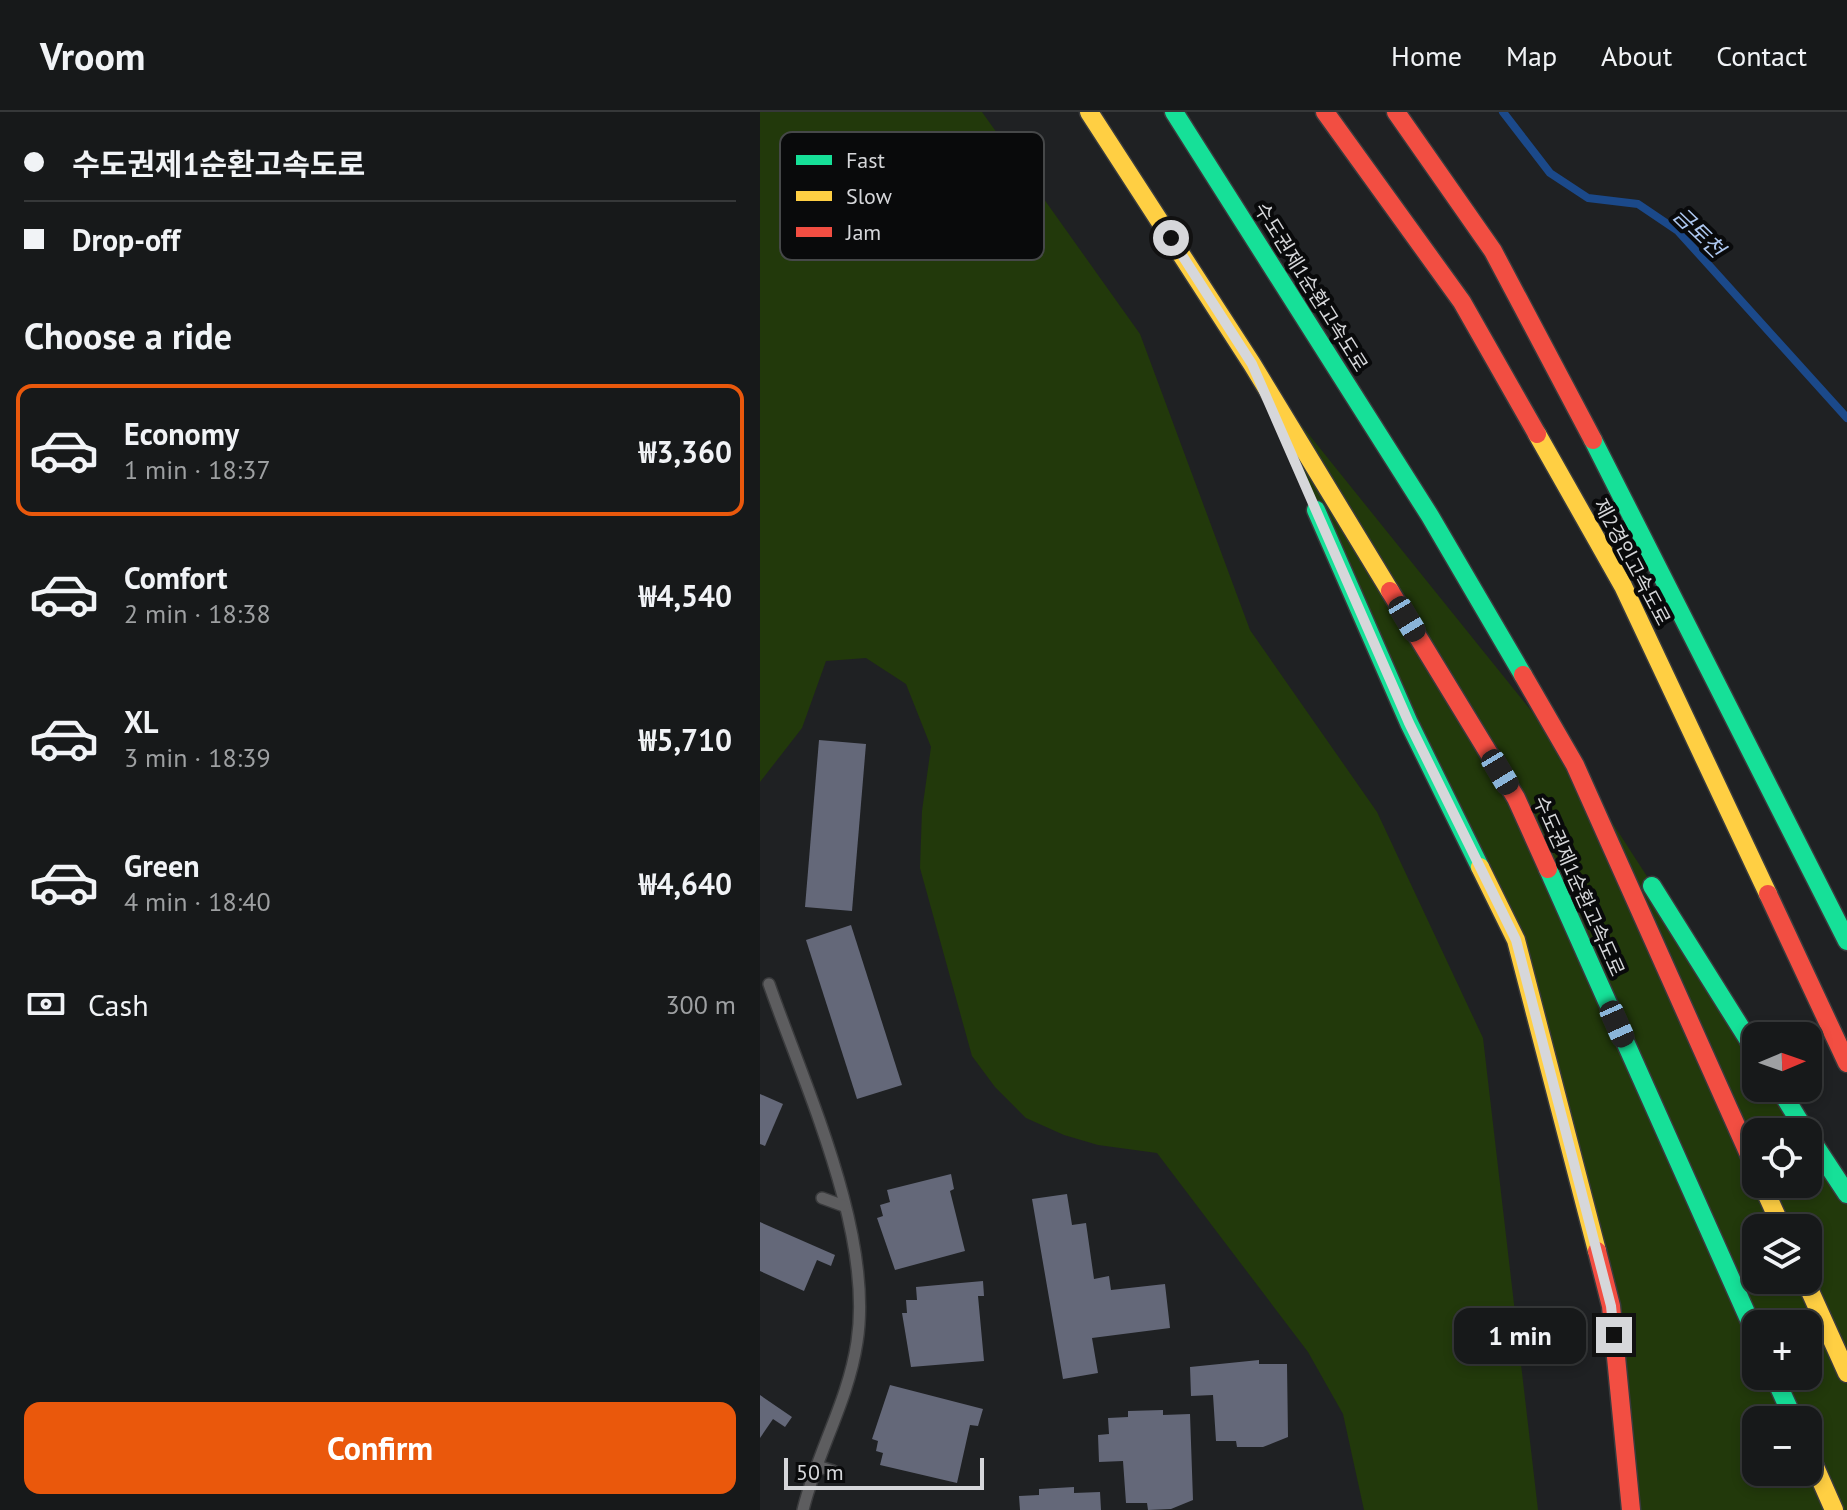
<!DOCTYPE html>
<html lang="en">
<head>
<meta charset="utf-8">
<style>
  body { margin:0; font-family:"PT Sans","Noto Sans KR",sans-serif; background:#202223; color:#f1f3f6; height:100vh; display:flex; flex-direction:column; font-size:30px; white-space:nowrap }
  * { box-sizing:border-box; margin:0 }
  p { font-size:26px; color:#9ea0a2 }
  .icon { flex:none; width:44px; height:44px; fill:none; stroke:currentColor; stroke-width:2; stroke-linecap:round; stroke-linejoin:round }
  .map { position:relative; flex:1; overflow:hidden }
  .drawer { display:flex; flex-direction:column; background:#17191a; width:760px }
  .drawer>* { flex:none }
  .guide { display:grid; align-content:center; height:176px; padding:0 24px; background:#17191a }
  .needle { width:52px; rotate:88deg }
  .tools { position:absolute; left:982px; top:910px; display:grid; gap:16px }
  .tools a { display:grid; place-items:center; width:80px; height:80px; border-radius:16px; background:#17191a; box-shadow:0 4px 12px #0003,0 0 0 2px #363839; font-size:40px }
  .scale { position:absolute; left:24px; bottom:20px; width:200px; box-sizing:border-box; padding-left:8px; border:4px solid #d6d7da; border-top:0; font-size:22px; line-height:28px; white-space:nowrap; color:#d6d7da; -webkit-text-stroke:6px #090a0b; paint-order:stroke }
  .end { position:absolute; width:36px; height:36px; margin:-18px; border:10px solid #d6d7da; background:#111; box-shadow:0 0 0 4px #111 }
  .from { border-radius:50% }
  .bubble { position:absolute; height:56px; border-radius:16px; background:#17191a; box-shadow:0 4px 12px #0003,0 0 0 2px #363839; font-size:26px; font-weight:700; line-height:56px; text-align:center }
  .car { position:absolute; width:24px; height:48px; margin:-24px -12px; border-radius:10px; box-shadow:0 0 6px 2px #0007; background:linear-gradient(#222 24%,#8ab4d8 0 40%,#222 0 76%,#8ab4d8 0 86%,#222 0) }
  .guide b { display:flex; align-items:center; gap:28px; height:76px; font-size:30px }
  .guide b+b { border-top:2px solid #363839 }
  .guide i { width:20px; height:20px; background:#f1f3f6 }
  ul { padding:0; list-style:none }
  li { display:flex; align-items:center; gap:24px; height:132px; margin:0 16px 12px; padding:0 8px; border:4px solid transparent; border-radius:16px }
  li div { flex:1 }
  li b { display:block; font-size:30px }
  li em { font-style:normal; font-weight:700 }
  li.current { border-color:#ea580c }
  li>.icon { width:72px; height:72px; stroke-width:1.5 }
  h2 { padding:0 24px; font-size:36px; line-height:96px }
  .pay { display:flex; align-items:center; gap:20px; height:88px; padding:0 24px; font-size:30px }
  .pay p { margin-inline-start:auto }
  .action { display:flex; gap:16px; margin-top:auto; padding:16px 24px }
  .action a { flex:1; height:92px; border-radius:16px; background:#ea580c; color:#fff; font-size:32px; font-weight:700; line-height:92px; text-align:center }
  header { display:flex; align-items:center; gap:48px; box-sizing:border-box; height:112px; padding:0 40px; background:#17191a; border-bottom:2px solid #363839 }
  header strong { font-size:38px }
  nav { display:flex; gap:44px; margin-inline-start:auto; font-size:28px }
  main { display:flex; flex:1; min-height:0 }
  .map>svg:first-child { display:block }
  .green { fill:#22390b; fill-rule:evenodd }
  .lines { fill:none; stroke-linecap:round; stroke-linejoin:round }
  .stream { stroke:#1b498a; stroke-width:8 }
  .building { fill:#646879 }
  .lane-casing { stroke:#3a3b3d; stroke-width:14 }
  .fast-casing { stroke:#3a3b3d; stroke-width:21 }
  .slow-casing { stroke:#3a3b3d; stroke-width:21 }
  .jam-casing { stroke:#3a3b3d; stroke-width:21 }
  .lane { stroke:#5d5d5f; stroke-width:11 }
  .fast { stroke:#16e098; stroke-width:18 }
  .slow { stroke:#ffcf43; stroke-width:18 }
  .jam { stroke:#f24e42; stroke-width:18 }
  .route { stroke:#d6d7da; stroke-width:10 }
  .labels { text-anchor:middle; stroke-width:8; stroke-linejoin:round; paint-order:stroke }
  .street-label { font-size:20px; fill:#d6d7da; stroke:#090a0b }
  .water-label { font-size:22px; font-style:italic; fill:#aec8f0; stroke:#090a0b }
  .key { fill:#090a0b; stroke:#464849; stroke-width:2 }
  .key-label { font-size:22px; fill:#d6d7da }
</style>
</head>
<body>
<header>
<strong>Vroom</strong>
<nav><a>Home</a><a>Map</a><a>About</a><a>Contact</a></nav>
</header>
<main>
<section class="drawer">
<div class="guide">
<b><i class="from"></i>수도권제1순환고속도로</b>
<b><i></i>Drop-off</b>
</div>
<h2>Choose a ride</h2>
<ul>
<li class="current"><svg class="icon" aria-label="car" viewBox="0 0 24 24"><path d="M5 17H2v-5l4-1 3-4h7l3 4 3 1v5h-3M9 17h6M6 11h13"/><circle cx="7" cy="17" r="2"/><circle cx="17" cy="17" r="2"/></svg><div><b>Economy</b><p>1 min · 18:37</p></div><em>₩3,360</em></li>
<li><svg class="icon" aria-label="car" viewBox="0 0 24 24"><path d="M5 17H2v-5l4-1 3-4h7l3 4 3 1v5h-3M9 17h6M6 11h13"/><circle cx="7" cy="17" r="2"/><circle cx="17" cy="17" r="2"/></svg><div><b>Comfort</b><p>2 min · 18:38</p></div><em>₩4,540</em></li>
<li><svg class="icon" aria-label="car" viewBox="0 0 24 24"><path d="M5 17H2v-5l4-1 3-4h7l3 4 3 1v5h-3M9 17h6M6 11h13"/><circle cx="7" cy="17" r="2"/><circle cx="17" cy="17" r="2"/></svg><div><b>XL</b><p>3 min · 18:39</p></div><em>₩5,710</em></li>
<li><svg class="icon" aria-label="car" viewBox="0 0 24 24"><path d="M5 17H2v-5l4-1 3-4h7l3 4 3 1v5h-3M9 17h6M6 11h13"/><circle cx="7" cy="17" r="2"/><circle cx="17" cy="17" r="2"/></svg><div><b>Green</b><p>4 min · 18:40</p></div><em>₩4,640</em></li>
</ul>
<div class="pay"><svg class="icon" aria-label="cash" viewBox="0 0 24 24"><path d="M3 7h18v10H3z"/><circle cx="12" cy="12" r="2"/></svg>Cash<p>300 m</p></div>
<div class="action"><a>Confirm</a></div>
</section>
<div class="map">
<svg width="1087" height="1398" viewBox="0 0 1087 1398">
  <rect width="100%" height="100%" fill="#1f2123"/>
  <!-- green -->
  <g class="green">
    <polygon points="0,0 222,0 380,222 490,518 617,700 723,926 778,1398 604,1398 583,1302 548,1240 397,1041 338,1033 304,1023 266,1006 235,975 212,944 160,756 162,699 171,635 146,572 106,546 66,549 42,616 0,670"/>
    <path d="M492,252L815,653L996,933V976H1024L1087,1074V1398H871L851,1194L756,828ZM996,1020H1048V1072H996ZM996,1116H1048V1168H996ZM996,1212H1048V1264H996ZM996,1308H1048V1360H996Z"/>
  </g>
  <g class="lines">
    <!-- stream -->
    <polyline class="stream" points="743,0 790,61 828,86 878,92 918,119 1087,306"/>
  </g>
  <!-- building -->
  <g class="building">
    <polygon points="59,628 106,632 92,799 45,795"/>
    <polygon points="91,813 142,973 97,987 46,828"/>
    <polygon points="0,982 23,992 5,1034 0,1032"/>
    <polygon points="191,1062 194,1077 190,1079 205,1139 135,1158 117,1106 123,1104 120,1093 130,1090 127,1078"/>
    <polygon points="307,1082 312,1113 326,1111 334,1167 349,1164 351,1178 405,1172 410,1216 332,1226 338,1261 303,1267 272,1087"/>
    <polygon points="0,1110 75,1143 71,1154 57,1148 44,1179 0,1159"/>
    <polygon points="223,1169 224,1184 218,1184 224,1249 151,1255 142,1201 147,1201 146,1188 157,1188 156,1175"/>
    <polygon points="499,1248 499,1252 527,1252 528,1325 503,1335 477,1335 476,1329 456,1329 453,1283 431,1284 430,1255"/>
    <polygon points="130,1273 223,1297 218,1314 210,1313 197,1371 120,1353 123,1341 116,1339 118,1329 112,1327"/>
    <polygon points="0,1283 32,1305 25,1315 13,1307 0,1326"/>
    <polygon points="403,1298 403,1303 430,1302 433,1388 411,1397 388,1398 387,1391 366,1391 363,1349 339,1350 338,1323 349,1322 348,1306 368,1305 368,1299"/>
    <polygon points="314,1375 314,1381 340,1380 341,1398 260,1398 259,1384 279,1383 279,1377"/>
  </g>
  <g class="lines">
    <!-- lane casing -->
    <g class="lane-casing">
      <g id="lane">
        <path d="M9,872C45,975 114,1122 97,1230C88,1290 57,1340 43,1398"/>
        <polyline points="62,1086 84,1094"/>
        <polyline points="57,1354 73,1359"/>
      </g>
    </g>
    <!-- fast casing -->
    <g class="fast-casing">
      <g id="fast">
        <polyline points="414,0 670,404 763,563"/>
        <polyline points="833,328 1087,829"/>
        <polyline points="556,398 649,611 720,755"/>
        <polyline points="788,757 996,1223"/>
        <polyline points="892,774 996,940"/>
        <polyline points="1019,976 1046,1020"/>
        <polyline points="1048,1023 1087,1082"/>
        <polyline points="1014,1264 1034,1308"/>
      </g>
    </g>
    <!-- slow casing -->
    <g class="slow-casing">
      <g id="slow">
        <polyline points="329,0 492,252 630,479"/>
        <polyline points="777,322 863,474 1008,782"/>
        <polyline points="720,755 756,828 837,1139"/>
        <polyline points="1002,1072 1022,1116"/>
        <polyline points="1045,1168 1087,1261"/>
        <polyline points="1048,1339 1074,1398"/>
      </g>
    </g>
    <!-- jam casing -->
    <g class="jam-casing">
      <g id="jam">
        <polyline points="565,0 702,190 777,322"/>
        <polyline points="636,0 733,139 833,328"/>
        <polyline points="630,479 756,686 788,757"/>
        <polyline points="763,563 815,653 996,1058"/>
        <polyline points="1008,782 1087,951"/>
        <polyline points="837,1139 851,1194 871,1398"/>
      </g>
    </g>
    <!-- lane -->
    <use href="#lane" class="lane"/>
    <!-- fast -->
    <use href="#fast" class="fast"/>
    <!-- slow -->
    <use href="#slow" class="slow"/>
    <!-- jam -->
    <use href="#jam" class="jam"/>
  </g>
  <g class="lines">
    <!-- route -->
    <polyline class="route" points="411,126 492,252 649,611 756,828 851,1194 854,1223"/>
  </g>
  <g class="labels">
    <!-- street labels -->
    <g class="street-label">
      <text transform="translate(551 175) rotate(58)" y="7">수도권제1순환고속도로</text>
      <text transform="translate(872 450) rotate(62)" y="7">제2경인고속도로</text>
      <text transform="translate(819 774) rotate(66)" y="7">수도권제1순환고속도로</text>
    </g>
    <!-- water labels -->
    <g class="water-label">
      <text transform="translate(939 120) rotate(44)" y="8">금토천</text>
    </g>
  </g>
  <!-- legend -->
  <rect x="20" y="20" width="264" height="128" rx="12" class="key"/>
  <rect x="36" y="43" width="36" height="10" fill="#16e098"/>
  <rect x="36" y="79" width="36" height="10" fill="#ffcf43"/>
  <rect x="36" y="115" width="36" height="10" fill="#f24e42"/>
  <g class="key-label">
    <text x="86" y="56">Fast</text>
    <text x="86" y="92">Slow</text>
    <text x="86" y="128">Jam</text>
  </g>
</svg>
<div class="tools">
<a><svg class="needle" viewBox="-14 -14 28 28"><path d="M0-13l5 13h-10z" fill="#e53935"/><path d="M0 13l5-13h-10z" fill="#9ea0a2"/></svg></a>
<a><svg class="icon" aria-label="locate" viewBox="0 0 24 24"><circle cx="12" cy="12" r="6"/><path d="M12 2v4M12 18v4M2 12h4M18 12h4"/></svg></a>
<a><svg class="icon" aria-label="layers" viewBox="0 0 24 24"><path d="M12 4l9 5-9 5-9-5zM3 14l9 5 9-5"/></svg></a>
<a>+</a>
<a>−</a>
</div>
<div class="scale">50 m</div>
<i class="end from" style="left:411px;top:126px"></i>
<i class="end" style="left:854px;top:1223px"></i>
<div class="bubble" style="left:694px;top:1196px;width:132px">1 min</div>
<i class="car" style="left:647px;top:507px;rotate:149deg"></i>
<i class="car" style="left:740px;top:660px;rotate:149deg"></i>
<i class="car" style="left:857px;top:912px;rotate:156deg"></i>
</div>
</main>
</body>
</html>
